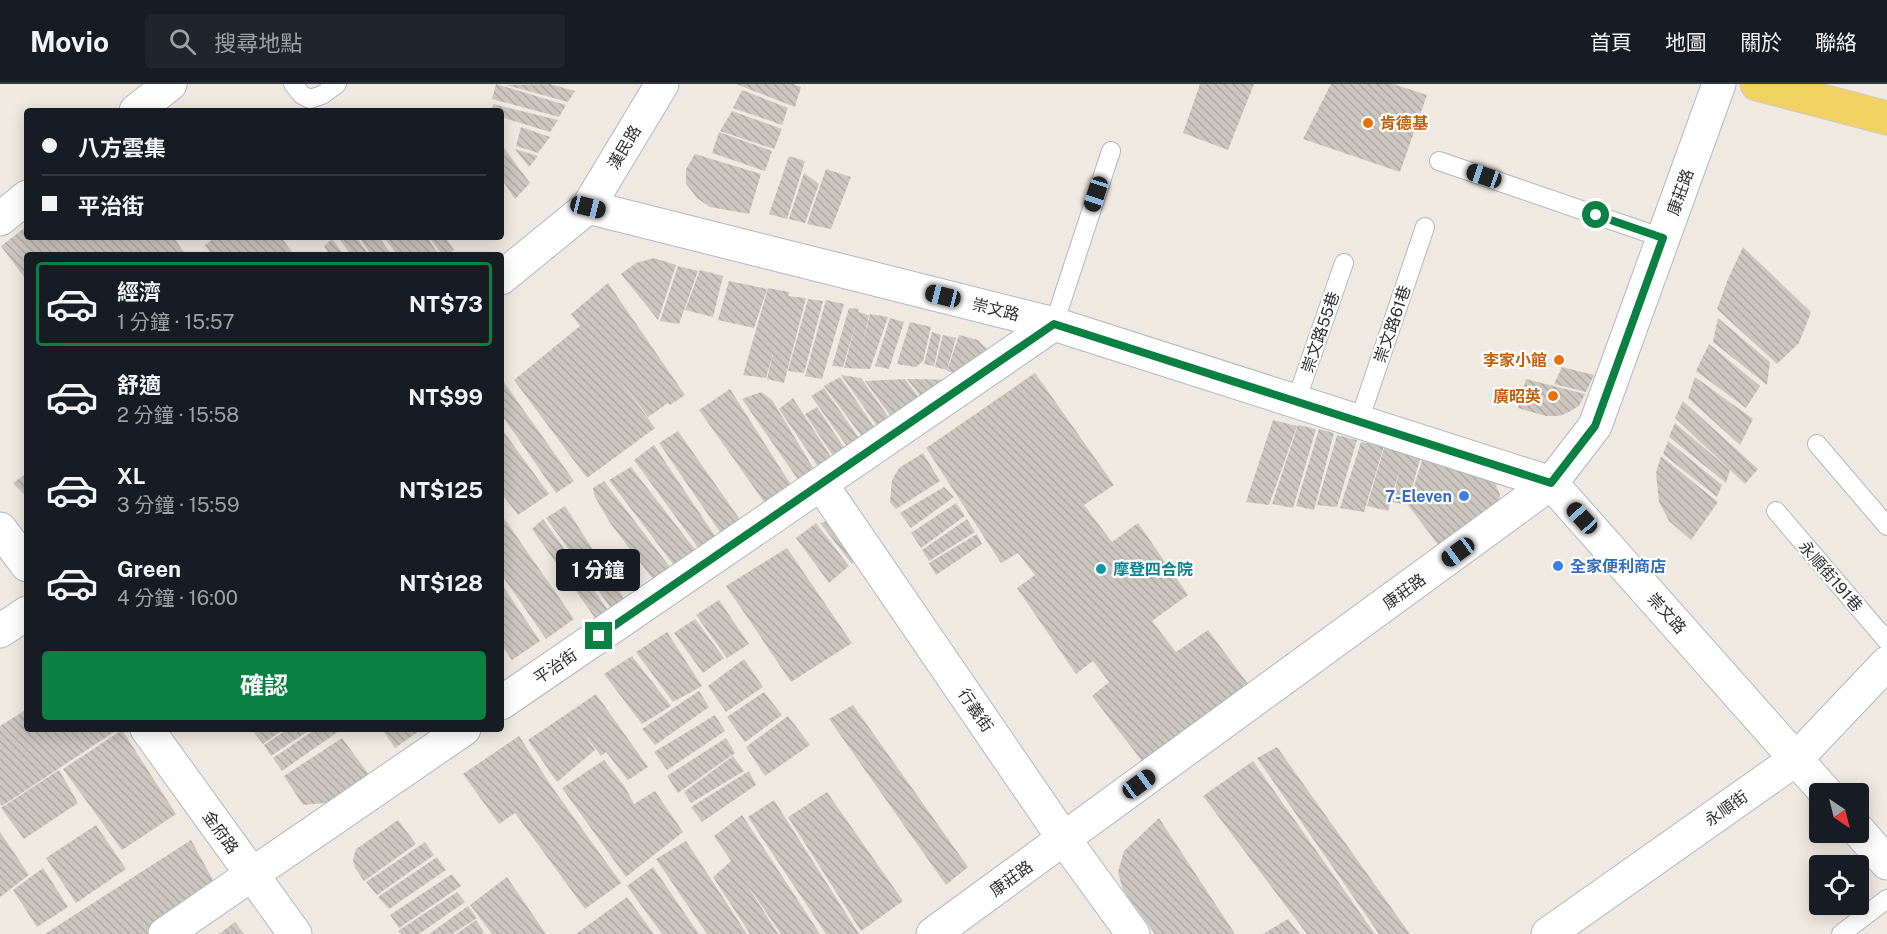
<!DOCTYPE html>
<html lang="zh-TW">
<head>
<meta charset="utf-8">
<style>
  body { margin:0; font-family:"Public Sans","Noto Sans TC",sans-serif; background:#20242c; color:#f1f3f6; height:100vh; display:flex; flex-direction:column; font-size:22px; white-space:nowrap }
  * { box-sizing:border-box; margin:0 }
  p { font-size:20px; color:#9ea1a6 }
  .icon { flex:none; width:33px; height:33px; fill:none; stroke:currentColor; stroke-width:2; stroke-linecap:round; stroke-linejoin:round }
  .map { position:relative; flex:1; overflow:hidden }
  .sheet { position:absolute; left:24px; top:168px; width:480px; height:480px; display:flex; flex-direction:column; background:#171b24; border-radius:6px; box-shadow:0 3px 15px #0003 }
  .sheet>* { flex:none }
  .top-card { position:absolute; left:24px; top:24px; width:480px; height:132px; border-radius:6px; box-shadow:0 3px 15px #0003; display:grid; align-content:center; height:132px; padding:0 18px; background:#171b24 }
  .needle { width:39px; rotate:145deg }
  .buttons { position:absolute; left:1809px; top:699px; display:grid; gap:12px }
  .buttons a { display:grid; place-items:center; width:60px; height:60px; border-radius:6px; background:#171b24; box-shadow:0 3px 15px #0003; font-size:30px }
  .end { position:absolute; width:27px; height:27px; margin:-14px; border:8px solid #0b8043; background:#fff; box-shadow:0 0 0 3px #fff }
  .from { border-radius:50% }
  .bubble { position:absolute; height:42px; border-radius:6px; background:#171b24; box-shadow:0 3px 15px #0003; font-size:20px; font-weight:700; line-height:42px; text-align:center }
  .car { position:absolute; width:18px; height:36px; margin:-18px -9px; border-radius:8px; box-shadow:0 0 4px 2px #0007; background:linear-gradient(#222 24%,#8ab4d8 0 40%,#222 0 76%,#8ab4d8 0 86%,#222 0) }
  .top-card b { display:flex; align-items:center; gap:21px; height:57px; font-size:22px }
  .top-card b+b { border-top:2px solid #363941 }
  .top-card i { width:15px; height:15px; background:#f1f3f6 }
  ul { padding:10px 0 0; list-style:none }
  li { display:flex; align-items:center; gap:18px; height:84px; margin:0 12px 9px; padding:0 6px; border:3px solid transparent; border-radius:6px }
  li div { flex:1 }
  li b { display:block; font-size:22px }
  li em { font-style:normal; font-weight:700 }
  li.current { border-color:#0b8043 }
  li>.icon { width:54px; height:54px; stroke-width:1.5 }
  .cta { display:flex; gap:12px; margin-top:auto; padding:12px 18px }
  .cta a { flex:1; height:69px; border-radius:6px; background:#0b8043; color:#fff; font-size:24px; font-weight:700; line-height:69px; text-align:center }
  header { display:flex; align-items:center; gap:36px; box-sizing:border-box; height:84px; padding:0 30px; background:#171b24; border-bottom:2px solid #363941 }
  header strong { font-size:28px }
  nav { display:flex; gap:33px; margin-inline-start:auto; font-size:21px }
  .search { width:420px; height:54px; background:#20242c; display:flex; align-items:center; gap:15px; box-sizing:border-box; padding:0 21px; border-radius:6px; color:#9ea1a6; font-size:22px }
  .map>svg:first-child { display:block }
  .building { fill:url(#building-back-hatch) }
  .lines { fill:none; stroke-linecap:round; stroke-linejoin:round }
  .service-casing { stroke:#b4b7c1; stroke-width:20 }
  .minor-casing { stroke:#b4b7c1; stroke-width:35 }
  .tertiary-casing { stroke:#b4b7c1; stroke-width:35 }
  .primary-casing { stroke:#c9c9c9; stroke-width:35 }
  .service { stroke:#fff; stroke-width:18 }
  .minor { stroke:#fff; stroke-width:33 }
  .tertiary { stroke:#fff; stroke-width:33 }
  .primary { stroke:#f2d163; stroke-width:33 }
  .route { stroke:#0b8043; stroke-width:8 }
  .food-dot { fill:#e8710a; stroke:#fff; stroke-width:2 }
  .shop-dot { fill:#3f7fe0; stroke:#fff; stroke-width:2 }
  .culture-dot { fill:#0f9aa8; stroke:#fff; stroke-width:2 }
  .labels { text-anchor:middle; stroke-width:4.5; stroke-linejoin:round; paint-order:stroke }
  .food-label { font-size:16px; font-weight:bold; fill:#c56008; stroke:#fff; text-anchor:end }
  .street-label { font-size:16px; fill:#2e2e2e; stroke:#fff }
  .shop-label { font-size:16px; font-weight:bold; fill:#366cbe; stroke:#fff; text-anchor:end }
  .culture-label { font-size:16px; font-weight:bold; fill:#0d838f; stroke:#fff; text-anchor:start }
</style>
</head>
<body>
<header>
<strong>Movio</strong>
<div class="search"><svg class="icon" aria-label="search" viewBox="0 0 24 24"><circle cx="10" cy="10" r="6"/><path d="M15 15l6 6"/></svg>搜尋地點</div>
<nav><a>首頁</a><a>地圖</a><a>關於</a><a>聯絡</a></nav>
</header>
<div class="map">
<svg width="1887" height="850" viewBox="0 0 1887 850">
  <defs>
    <pattern id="building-back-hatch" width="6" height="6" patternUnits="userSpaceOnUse" patternTransform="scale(1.5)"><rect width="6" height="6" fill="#cbc7bf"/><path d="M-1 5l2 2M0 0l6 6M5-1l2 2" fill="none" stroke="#afaba4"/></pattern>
  </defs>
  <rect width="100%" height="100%" fill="#efe9e1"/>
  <!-- building -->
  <g class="building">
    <polygon points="496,0 566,21 559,33 492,15"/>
    <polygon points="550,0 575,7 568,18 506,1"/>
    <polygon points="736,0 793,0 801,3 795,23"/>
    <polygon points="1200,0 1254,0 1228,66 1183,49"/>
    <polygon points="1331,0 1393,0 1427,11 1400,88 1303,55"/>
    <polygon points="742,6 788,24 782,41 733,24"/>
    <polygon points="493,20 558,36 550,48 501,33 501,27 491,27"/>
    <polygon points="732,27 782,45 774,65 720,47"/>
    <polygon points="521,43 550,53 538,69 516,62"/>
    <polygon points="719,48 772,67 765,87 712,69"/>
    <polygon points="501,60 530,99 515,115 501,94"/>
    <polygon points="515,65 538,72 529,83"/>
    <polygon points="695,70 761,90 749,130 710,123 697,114 686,100 686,85"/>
    <polygon points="789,72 805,77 787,135 769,130"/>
    <polygon points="826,85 851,93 831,145 807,140"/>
    <polygon points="804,89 819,100 805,139 789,135"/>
    <polygon points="27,142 27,153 173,153 186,171 27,171 27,197 1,162"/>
    <polygon points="216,153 281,153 294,171 212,171 205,161"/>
    <polygon points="338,153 356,153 369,171 351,171"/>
    <polygon points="359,153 379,153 392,171 371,171"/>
    <polygon points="384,153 427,153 439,171 397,171"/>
    <polygon points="429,153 445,153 454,166 447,171 442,171"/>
    <polygon points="332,155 344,171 330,171 324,162"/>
    <polygon points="1743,163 1811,228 1799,259 1777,280 1717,225 1728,195"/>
    <polygon points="654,174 676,181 658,236 621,190 636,179"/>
    <polygon points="678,182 698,187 679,240 660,237"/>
    <polygon points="700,186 723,192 713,233 685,226"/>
    <polygon points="729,197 767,205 754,244 718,236"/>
    <polygon points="608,199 685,311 670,321 668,319 648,333 610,283 655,344 587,394 514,296 580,242 571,230"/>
    <polygon points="768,204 789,208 788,212 806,214 784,299 767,295 774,266 766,294 743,291"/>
    <polygon points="808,215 823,217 804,289 788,287"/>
    <polygon points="826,216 844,220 822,295 805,292"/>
    <polygon points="849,224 859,225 858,228 869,231 861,266 870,230 888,233 870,285 844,284 857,235 843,283 832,282"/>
    <polygon points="890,234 904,238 889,285 875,282"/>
    <polygon points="1718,234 1770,278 1767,301 1713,258"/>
    <polygon points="910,238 931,243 923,277 916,283 897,280"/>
    <polygon points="932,248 941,251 934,282 924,280"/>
    <polygon points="943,251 956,254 947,286 935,283"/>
    <polygon points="959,251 978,256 986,264 988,273 969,293 947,287"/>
    <polygon points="1709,260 1760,302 1746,324 1696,287"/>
    <polygon points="1562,283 1594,291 1586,308 1554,300"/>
    <polygon points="1035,289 1114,401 1084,421 1112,458 1138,439 1188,511 1152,537 1176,568 1208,546 1251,604 1145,681 1092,612 1109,598 1093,577 1076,590 1017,504 1035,491 1018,469 1001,479 926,364"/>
    <polygon points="841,291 861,294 892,338 880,346"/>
    <polygon points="840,293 879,350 866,358 824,302"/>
    <polygon points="1695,293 1753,335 1740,361 1688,314"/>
    <polygon points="501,294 574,397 556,409 501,330"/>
    <polygon points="905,295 920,315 892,334 865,297"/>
    <polygon points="907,295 963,296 927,320"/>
    <polygon points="1526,295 1585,310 1579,322 1567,329 1559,332 1546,332 1518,324"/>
    <polygon points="824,304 863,360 851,368 811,312"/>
    <polygon points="730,305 793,404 767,422 699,326"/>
    <polygon points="761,308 772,316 815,387 801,400 742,315"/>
    <polygon points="793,314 835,379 821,387 779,325"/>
    <polygon points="1683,317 1758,385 1745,400 1675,334"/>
    <polygon points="817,323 847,368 835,375 805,330"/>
    <polygon points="1273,336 1297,342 1269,421 1246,418"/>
    <polygon points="1675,339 1730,386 1726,399 1669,353"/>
    <polygon points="1298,341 1316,345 1293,424 1272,420"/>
    <polygon points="501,344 549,410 518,431 501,409"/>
    <polygon points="1319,345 1334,349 1314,426 1296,422"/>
    <polygon points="678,347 741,437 722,451 659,359"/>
    <polygon points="1337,351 1357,356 1337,423 1317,421"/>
    <polygon points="1668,357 1722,401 1717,413 1663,370"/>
    <polygon points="1361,358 1384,362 1364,428 1340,424"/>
    <polygon points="654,361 719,458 702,469 634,376"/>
    <polygon points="1385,361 1421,372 1407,421 1392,418 1400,384 1388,427 1367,422"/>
    <polygon points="923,369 940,397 896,425 890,418 892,396 899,384"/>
    <polygon points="1424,371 1494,396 1500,411 1498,421 1442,466 1408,421"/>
    <polygon points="1661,372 1718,418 1691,456 1669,437 1659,418 1656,389"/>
    <polygon points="631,383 697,468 676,484 609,396"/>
    <polygon points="27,389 27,413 13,399"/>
    <polygon points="604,397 673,487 656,499 610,439 595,413 593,404"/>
    <polygon points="944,403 954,413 911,444 900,429"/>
    <polygon points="956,419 965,432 921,464 911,449"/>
    <polygon points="565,422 625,516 613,527 546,434"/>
    <polygon points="501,430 574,535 546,555 501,490"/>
    <polygon points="543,435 608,526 595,534 532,445"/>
    <polygon points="967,435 975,448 929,477 922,466"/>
    <polygon points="828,437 862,473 852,480 820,439"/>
    <polygon points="816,439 849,482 829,499 796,454"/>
    <polygon points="977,450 982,460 936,491 929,479"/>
    <polygon points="787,464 852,559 791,598 726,502"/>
    <polygon points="501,499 540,557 512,576 501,560"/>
    <polygon points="719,516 749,560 727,574 696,531"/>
    <polygon points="695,535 724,574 703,589 674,549"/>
    <polygon points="667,548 702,602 673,618 636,568"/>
    <polygon points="632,572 671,622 642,640 604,590"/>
    <polygon points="744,575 763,603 726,628 708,602"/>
    <polygon points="699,607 709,623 655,661 642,645"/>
    <polygon points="764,608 782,631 745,658 727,633"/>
    <polygon points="596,610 648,683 628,696 606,668 601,672 583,648 595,666 557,698 528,656"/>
    <polygon points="853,621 968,783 946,801 829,635"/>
    <polygon points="27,625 27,645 112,645 114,648 2,722 0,719 0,642"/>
    <polygon points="715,631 725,647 667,686 654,668"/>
    <polygon points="788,632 810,661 765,692 746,663"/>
    <polygon points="254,645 284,645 263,660 252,646"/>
    <polygon points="288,645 311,645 271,672 264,661"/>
    <polygon points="316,645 337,645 339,647 282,687 273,674"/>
    <polygon points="382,645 422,645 395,664"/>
    <polygon points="122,646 176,730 122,766 63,685"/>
    <polygon points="519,652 552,703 621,799 585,825 515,729 499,740 463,690"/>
    <polygon points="342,654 370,692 335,718 303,721 284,692"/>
    <polygon points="726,654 735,669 678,709 667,692"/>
    <polygon points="1277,663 1410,850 1379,850 1257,674"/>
    <polygon points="733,672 744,687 691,719 684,708"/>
    <polygon points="604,676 625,703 634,720 655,707 683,748 626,793 562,704"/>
    <polygon points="1253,677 1375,850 1307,850 1203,712"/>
    <polygon points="59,686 78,719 24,755 1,724"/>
    <polygon points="749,687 756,701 702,738 691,723"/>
    <polygon points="827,708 903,817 861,847 788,733"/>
    <polygon points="774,716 859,850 826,850 748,733"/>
    <polygon points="742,731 820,850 781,850 744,796 778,850 750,850 713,793 731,777 714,752"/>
    <polygon points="1159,734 1235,850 1155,850 1123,806 1118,788 1124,767"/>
    <polygon points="398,736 416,760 364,797 355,784 353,776 356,765"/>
    <polygon points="96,741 126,785 76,819 46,774"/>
    <polygon points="0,748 29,791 0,813"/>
    <polygon points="191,756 213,796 206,810 148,850 45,850"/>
    <polygon points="686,757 747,850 707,850 656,775"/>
    <polygon points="425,758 434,771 377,811 366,798"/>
    <polygon points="437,773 446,786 389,825 378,813"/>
    <polygon points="653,783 699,850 662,850 627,802"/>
    <polygon points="43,784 68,823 37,843 13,806"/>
    <polygon points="452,790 461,802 399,844 390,831"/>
    <polygon points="507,793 546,850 492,850 470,821"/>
    <polygon points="457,808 465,818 419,850 401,850 398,847"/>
    <polygon points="627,813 654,850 576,850"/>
    <polygon points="468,822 477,834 452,850 429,850"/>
    <polygon points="1288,835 1300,850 1263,850"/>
    <polygon points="476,836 484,848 482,850 456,850"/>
    <polygon points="235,838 244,850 219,850"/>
  </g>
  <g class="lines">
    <!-- service casing -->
    <g class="service-casing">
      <g id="service">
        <polyline points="293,0 302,11 310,15 322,11 337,0"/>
        <polyline points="1439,77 1663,154"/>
        <polyline points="1054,240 1111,67"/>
        <polyline points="1296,317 1344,179"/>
        <polyline points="1359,337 1425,143"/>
        <polyline points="1817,360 1887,442"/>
        <polyline points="1776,427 1887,557"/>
        <polyline points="1841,850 1887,815"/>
      </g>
    </g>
    <!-- minor casing -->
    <g class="minor-casing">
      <g id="minor">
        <polyline points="136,27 170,0"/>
        <polyline points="588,123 1054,240 1551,399 1827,710"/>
        <polyline points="0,135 27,113"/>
        <polyline points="821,400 1064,755 1133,850"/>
        <polyline points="0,445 27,481"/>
        <polyline points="501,619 1054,240"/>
        <polyline points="147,645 295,850"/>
        <polyline points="1858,746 1887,779"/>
        <polyline points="165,850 464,645"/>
        <polyline points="933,850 1551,399 1595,342 1719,0"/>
        <polyline points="1548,850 1796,675 1887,579"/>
      </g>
    </g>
    <!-- tertiary casing -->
    <g class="tertiary-casing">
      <g id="tertiary">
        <polyline points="501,194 588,123 662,0"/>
        <polyline points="0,547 27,529"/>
      </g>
    </g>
    <!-- primary casing -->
    <g class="primary-casing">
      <polyline id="primary" points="1757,0 1887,34"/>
    </g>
    <!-- service -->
    <use href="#service" class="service"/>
    <!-- minor -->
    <use href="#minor" class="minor"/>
    <!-- tertiary -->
    <use href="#tertiary" class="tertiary"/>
    <!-- primary -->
    <use href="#primary" class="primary"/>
  </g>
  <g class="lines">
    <!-- route -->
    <polyline class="route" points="599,552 1054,240 1551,399 1595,342 1663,154 1596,131"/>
  </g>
  <!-- markers -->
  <g class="food-dot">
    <circle cx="1368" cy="39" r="6"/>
    <circle cx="1559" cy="276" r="6"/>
    <circle cx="1553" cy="312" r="6"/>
  </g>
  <g class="shop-dot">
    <circle cx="1464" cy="412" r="6"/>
    <circle cx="1558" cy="482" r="6"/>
  </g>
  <circle class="culture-dot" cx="1101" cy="485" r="6"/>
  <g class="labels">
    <!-- food labels -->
    <g class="food-label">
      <text x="1380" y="45" text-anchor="start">肯德基</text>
      <text x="1547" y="282">李家小館</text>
      <text x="1541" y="318">廣昭英</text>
    </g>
    <!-- street labels -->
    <g class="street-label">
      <text transform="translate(624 63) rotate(-59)" y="6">漢民路</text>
      <text transform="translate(1680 108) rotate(-70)" y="6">康莊路</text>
      <text transform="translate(996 225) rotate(14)" y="6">崇文路</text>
      <text transform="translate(1392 240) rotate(-71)" y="6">崇文路61巷</text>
      <text transform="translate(1320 248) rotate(-71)" y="6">崇文路55巷</text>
      <text transform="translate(1831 492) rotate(49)" y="6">永順街191巷</text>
      <text transform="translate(1404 507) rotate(-36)" y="6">康莊路</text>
      <text transform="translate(1667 529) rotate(48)" y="6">崇文路</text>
      <text transform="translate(555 582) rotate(-34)" y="6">平治街</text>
      <text transform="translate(976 626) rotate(56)" y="6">行義街</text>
      <text transform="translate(1726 724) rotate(-35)" y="6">永順街</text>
      <text transform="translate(221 748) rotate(54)" y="6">金府路</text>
      <text transform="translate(1011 794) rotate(-36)" y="6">康莊路</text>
    </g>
    <!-- shop labels -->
    <g class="shop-label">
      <text x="1452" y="418">7-Eleven</text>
      <text x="1570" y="488" text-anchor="start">全家便利商店</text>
    </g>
    <!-- culture labels -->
    <g class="culture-label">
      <text x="1113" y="491">摩登四合院</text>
    </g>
  </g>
</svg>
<div class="buttons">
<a><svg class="needle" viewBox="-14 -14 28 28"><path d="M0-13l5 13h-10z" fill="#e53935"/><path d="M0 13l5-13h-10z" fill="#9ea1a6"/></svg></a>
<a><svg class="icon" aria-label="locate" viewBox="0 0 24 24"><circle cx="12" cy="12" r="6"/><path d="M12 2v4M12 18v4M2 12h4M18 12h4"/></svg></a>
</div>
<i class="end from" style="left:1596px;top:131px"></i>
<i class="end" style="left:599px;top:552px"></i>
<div class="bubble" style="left:556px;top:465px;width:84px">1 分鐘</div>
<i class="car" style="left:1484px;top:92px;rotate:289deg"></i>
<i class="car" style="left:1096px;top:110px;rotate:198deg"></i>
<i class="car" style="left:588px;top:123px;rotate:104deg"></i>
<i class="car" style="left:943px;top:212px;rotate:284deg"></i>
<i class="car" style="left:1582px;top:434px;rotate:318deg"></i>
<i class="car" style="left:1458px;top:468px;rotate:234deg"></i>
<i class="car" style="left:1139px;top:700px;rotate:54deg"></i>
<div class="top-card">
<b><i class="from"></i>八方雲集</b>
<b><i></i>平治街</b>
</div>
<section class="sheet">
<ul>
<li class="current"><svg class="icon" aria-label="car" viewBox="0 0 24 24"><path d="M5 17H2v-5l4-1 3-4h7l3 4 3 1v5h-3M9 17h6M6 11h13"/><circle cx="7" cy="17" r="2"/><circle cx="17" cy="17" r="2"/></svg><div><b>經濟</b><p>1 分鐘 · 15:57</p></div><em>NT$73</em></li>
<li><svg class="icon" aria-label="car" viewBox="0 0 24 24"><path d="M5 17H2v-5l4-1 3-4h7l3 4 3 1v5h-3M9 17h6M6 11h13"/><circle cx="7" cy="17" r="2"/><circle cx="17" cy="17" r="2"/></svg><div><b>舒適</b><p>2 分鐘 · 15:58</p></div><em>NT$99</em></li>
<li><svg class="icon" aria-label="car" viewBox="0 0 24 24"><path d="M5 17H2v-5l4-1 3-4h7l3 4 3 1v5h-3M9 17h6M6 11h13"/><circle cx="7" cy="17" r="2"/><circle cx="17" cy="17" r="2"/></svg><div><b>XL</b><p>3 分鐘 · 15:59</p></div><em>NT$125</em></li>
<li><svg class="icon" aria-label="car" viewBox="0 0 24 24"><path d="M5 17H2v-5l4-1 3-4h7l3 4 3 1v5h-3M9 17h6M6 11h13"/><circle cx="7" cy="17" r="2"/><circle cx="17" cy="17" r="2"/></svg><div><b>Green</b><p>4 分鐘 · 16:00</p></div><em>NT$128</em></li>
</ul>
<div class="cta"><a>確認</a></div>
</section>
</div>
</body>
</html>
